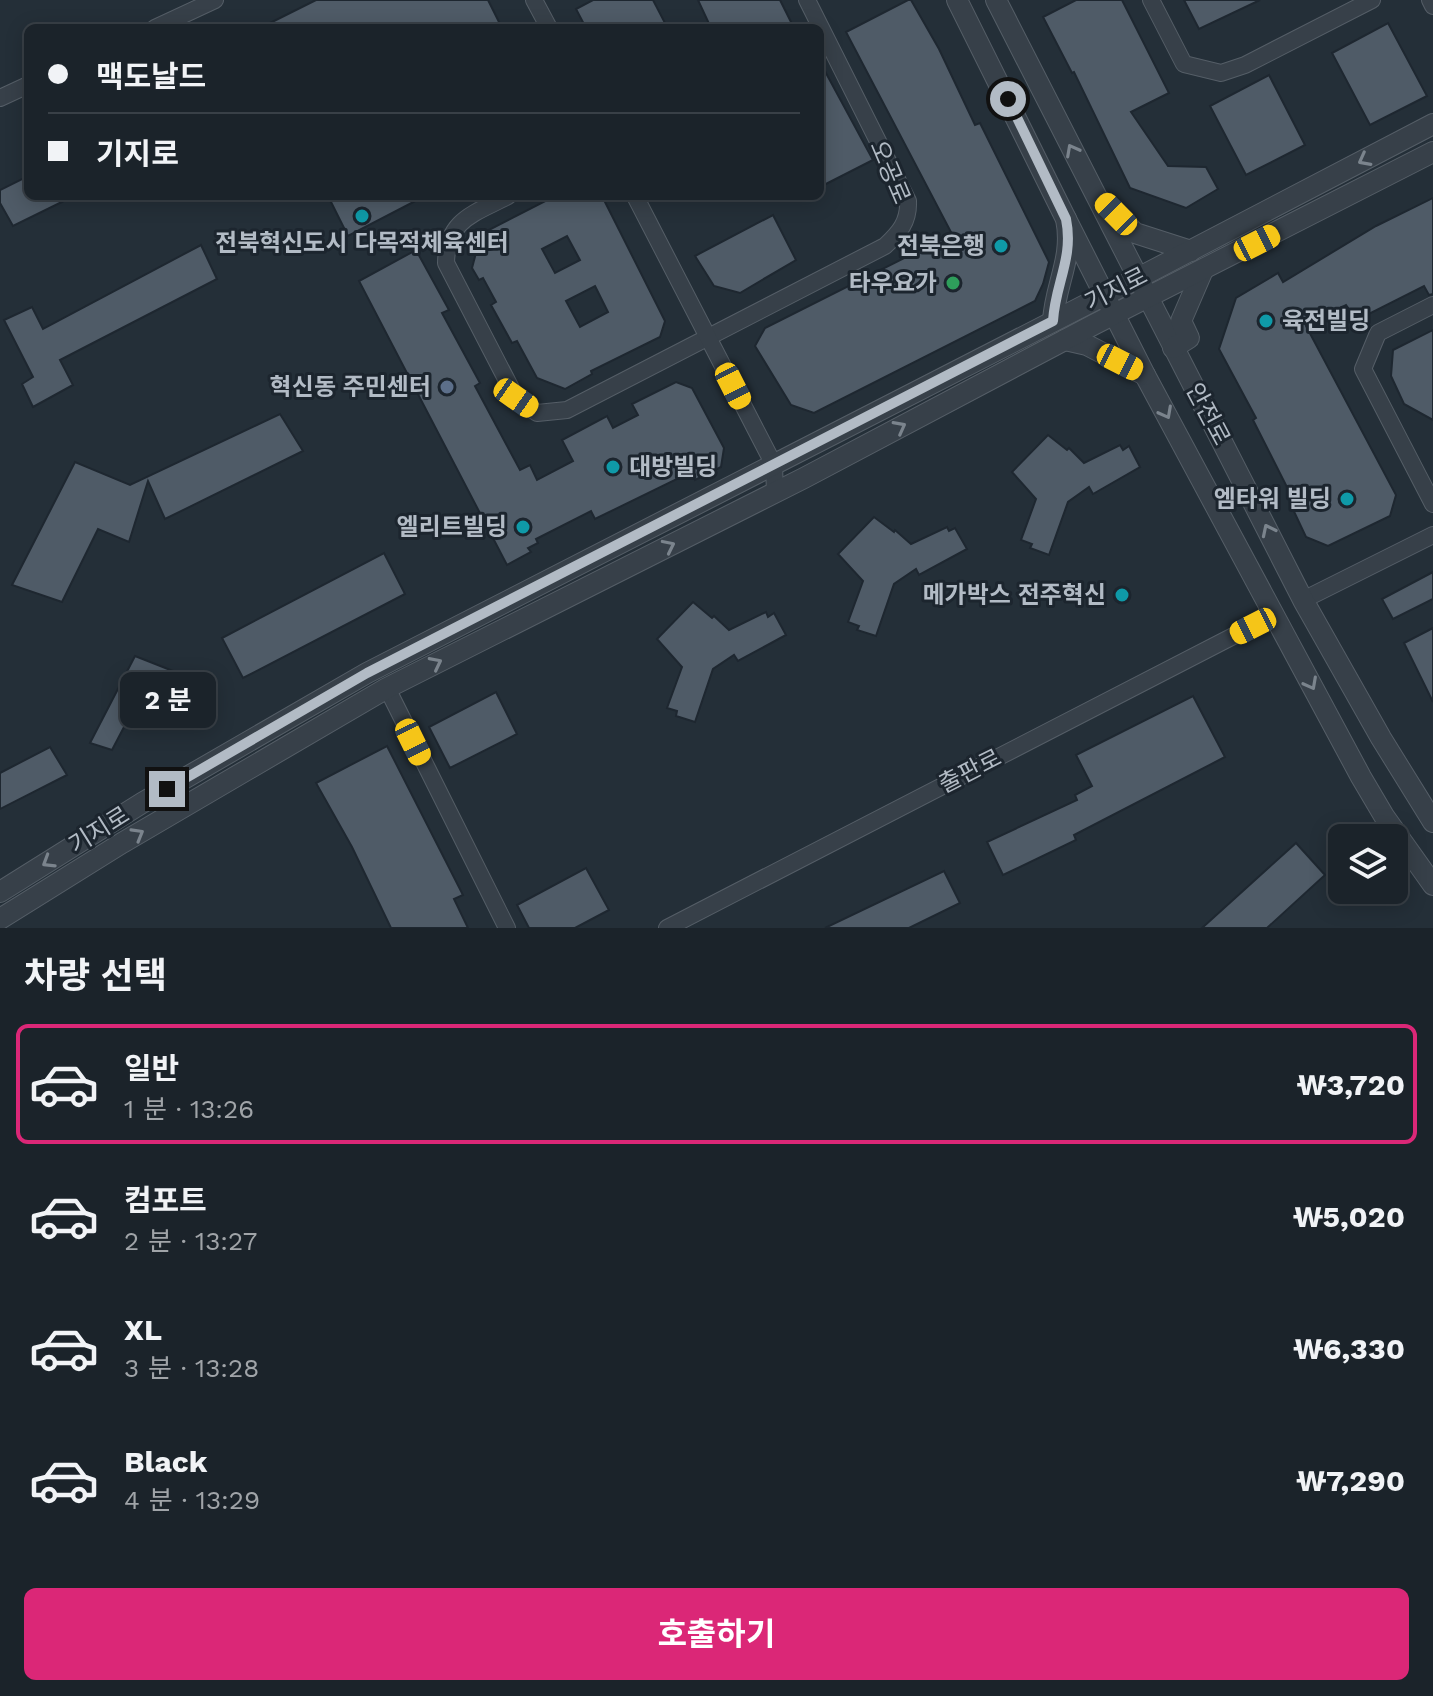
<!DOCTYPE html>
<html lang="ko">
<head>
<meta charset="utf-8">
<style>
  body { margin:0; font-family:"Work Sans","Noto Sans KR",sans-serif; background:#242b32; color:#f1f3f6; height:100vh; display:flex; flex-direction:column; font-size:30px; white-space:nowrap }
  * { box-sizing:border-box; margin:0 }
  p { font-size:26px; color:#a0a4a8 }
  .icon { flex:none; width:44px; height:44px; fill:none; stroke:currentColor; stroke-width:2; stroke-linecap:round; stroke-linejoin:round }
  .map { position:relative; height:928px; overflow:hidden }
  .drawer { display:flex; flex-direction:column; background:#1b232a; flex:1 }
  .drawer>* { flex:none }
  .guide { position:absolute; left:24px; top:24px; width:800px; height:176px; border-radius:12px; box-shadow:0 4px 20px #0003,0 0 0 2px #394047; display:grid; align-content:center; height:176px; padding:0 24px; background:#1b232a }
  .buttons { position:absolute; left:1328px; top:824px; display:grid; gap:16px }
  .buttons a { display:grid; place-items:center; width:80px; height:80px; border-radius:12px; background:#1b232a; box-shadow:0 4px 20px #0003,0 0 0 2px #394047; font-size:40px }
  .end { position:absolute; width:36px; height:36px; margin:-18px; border:10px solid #b2bbc5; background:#111; box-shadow:0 0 0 4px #111 }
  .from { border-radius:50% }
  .bubble { position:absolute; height:56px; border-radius:12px; background:#1b232a; box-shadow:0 4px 20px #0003,0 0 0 2px #394047; font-size:26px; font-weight:700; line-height:56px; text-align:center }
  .car { position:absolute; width:24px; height:48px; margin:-24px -12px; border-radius:10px; box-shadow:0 0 6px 2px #0007; background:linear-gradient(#f5c518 24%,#345 0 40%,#f5c518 0 76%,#345 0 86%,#f5c518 0) }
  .guide b { display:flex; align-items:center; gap:28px; height:76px; font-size:30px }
  .guide b+b { border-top:2px solid #394047 }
  .guide i { width:20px; height:20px; background:#f1f3f6 }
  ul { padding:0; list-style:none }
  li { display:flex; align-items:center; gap:24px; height:120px; margin:0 16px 12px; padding:0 8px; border:4px solid transparent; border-radius:12px }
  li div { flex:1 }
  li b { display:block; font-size:30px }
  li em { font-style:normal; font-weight:700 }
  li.active { border-color:#db2777 }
  li>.icon { width:72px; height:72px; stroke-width:1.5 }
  h2 { padding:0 24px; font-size:36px; line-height:96px }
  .cta { display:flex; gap:16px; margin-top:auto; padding:16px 24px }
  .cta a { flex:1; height:92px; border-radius:12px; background:#db2777; color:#fff; font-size:32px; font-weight:700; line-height:92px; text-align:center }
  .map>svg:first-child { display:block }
  .building { fill:#4f5b67; stroke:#1e2730; stroke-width:2; fill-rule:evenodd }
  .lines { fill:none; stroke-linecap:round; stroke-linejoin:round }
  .minor-casing { stroke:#555e67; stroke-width:18 }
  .tertiary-casing { stroke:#555e67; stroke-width:22 }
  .minor { stroke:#374049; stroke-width:16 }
  .tertiary { stroke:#374049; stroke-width:20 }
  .oneway { stroke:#7b848d }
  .route { stroke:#b2bbc5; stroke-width:10 }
  .culture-dot { fill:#0f9aa8; stroke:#1c252e; stroke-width:3 }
  .leisure-dot { fill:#2e9e5b; stroke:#1c252e; stroke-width:3 }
  .service-dot { fill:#5c6f8a; stroke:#1c252e; stroke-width:3 }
  .labels { text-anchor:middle; stroke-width:6; stroke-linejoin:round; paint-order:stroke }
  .street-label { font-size:24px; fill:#b2bbc5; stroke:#1c252e }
  .poi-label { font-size:24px; font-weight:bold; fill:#b2bbc5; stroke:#1c252e; text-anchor:end }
</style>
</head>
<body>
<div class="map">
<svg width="1433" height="928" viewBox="0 0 1433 928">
  <rect width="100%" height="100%" fill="#242f38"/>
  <!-- building -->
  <g class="building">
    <polygon points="316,0 488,0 502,28 260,28"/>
    <polygon points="593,0 653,0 665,23 656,28 586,28 576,9"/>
    <polygon points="698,0 780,0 794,28 711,28"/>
    <polygon points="908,0 911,0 939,49 975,125 980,123 1049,262 1043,284 1035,301 814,413 791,405 755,346 765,328 952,234 846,32"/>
    <polygon points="1076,0 1122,0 1169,93 1131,112 1168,166 1206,167 1218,189 1186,208 1130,188 1074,72 1072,73 1043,17"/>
    <polygon points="1184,0 1260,0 1199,29"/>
    <polygon points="1388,23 1427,96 1370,125 1332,53"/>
    <polygon points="820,62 873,160 820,187"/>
    <polygon points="1269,75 1305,145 1246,175 1210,106"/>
    <polygon points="28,176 28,196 74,196 13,226 0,203 0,190"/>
    <polygon points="328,196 425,196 348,236"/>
    <path d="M555,196H602L665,321L660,337L591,371L592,374L565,389L537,378L517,341L512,343L491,305L496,302L483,278L479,280L472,268L481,234ZM567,236L580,260L555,273L542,249ZM595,286L608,312L580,327L566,301Z"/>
    <polygon points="1433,198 1433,294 1429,295 1424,286 1357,320 1346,305 1306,326 1396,495 1390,516 1328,546 1306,537 1290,503 1294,501 1253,420 1256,418 1219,349 1236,298 1278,273 1283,282 1376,226"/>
    <polygon points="773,215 796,260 740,293 714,286 695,256"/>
    <polygon points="201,245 217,279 60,360 73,385 33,407 22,384 33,377 4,320 32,307 43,329"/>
    <polygon points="416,250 449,310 442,313 480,383 475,386 520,470 530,465 537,480 573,461 562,440 607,416 613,428 638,415 632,404 676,382 692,388 724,448 721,467 695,480 691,472 595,519 591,511 536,539 538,543 528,548 531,552 507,565 359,281"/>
    <polygon points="1433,330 1433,420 1404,404 1391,376 1393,350"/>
    <polygon points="280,414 303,451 165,519 148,481 129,542 98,529 62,602 12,585 75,462 130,485"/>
    <polygon points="1048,435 1067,450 1069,448 1084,463 1120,445 1123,450 1129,446 1140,467 1093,494 1089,487 1068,502 1049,555 1030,548 1032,544 1021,540 1036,499 1012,472"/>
    <polygon points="874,517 894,532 895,530 911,544 947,527 949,531 955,528 967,549 919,575 916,569 894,584 876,636 857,630 859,626 848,622 863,581 838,554"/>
    <polygon points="384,553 405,594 243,678 222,638"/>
    <polygon points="1433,572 1433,599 1393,619 1382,599"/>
    <polygon points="693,602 712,618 714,616 729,630 766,612 768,617 774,613 786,635 738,661 734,655 713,669 695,722 676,716 677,711 667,708 682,667 657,639"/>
    <polygon points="1433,628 1433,702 1404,643"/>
    <polygon points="135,656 178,673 179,700 145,687 112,750 90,743"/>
    <polygon points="496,692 517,734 450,768 429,727"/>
    <polygon points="1193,696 1225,757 1074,835 1076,840 1003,875 987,842 1077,800 1075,795 1092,786 1076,755"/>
    <polygon points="387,746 463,895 454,899 468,928 391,928 352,847 316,783"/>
    <polygon points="50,747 67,775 0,809 0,773"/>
    <polygon points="1296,843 1325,875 1267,928 1202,928"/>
    <polygon points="586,868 609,910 575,928 529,928 517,905"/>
    <polygon points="944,871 960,903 909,928 825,928"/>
  </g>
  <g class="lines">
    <!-- minor casing -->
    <g class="minor-casing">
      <g id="minor">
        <polyline points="534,0 549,28"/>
        <polyline points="1151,0 1184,64 1221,73 1245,65 1372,0"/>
        <polyline points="1430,0 1433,6"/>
        <polyline points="155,28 215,0"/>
        <polyline points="0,98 28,85"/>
        <path d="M508,196C474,214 447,219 446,263L516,398L537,413L567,410L885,246C899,233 909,222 908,201L807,0"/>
        <polyline points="635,196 774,465 775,493"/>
        <polyline points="1433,305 1378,333 1363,369 1433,504"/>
        <polyline points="1303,600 1433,535"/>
        <polyline points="387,688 507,928"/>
        <polyline points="667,928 1274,615"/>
      </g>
    </g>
    <!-- tertiary casing -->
    <g class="tertiary-casing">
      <g id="tertiary">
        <path d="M957,0L1066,219C1074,258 1055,284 1053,321"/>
        <polyline points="996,0 1303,600 1381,738 1433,822"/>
        <polyline points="1111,209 1135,233 1191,251"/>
        <polyline points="1066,219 1145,375 1361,777 1384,816 1433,885"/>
        <polyline points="1065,340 1087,345 1145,375"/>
        <polyline points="1173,348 1189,338 1181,321 1203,270"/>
        <polyline points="0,892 142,803 367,673 1138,278 1433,124"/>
        <polyline points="0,919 122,843 387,688 804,478 1095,324 1433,152"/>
      </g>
    </g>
    <!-- minor -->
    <use href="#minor" class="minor"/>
    <!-- tertiary -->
    <use href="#tertiary" class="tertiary"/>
  </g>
  <!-- one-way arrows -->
  <defs><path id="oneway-chevron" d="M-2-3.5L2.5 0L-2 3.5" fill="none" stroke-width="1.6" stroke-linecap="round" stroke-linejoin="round" transform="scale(2)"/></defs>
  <g class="oneway">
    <use href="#oneway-chevron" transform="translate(1072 150) rotate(-118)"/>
    <use href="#oneway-chevron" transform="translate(1364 160) rotate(152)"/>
    <use href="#oneway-chevron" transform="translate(1166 413) rotate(62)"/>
    <use href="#oneway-chevron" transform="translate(900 427) rotate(-28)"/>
    <use href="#oneway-chevron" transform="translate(1268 530) rotate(-116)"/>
    <use href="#oneway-chevron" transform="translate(669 546) rotate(-26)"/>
    <use href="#oneway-chevron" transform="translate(436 663) rotate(-27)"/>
    <use href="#oneway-chevron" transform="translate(1311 684) rotate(62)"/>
    <use href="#oneway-chevron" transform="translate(138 834) rotate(-30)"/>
    <use href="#oneway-chevron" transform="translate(48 862) rotate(148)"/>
  </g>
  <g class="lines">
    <!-- route -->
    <path class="route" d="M167,789L367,673L1053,321C1055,284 1074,258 1066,219L1008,99"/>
  </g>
  <!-- markers -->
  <g class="culture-dot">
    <circle cx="362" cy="216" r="8"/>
    <circle cx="1001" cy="246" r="8"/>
    <circle cx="1266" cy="321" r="8"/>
    <circle cx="613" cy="467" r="8"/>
    <circle cx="1347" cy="499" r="8"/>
    <circle cx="523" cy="527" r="8"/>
    <circle cx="1122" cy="595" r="8"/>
  </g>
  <circle class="leisure-dot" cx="953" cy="283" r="8"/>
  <circle class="service-dot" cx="447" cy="387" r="8"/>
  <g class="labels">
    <!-- street labels -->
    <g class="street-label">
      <text transform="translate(890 172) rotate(67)" y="8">오공로</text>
      <text transform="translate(1116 289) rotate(-27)" y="8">기지로</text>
      <text transform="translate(1208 414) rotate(62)" y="8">안전로</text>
      <text transform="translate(970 771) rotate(-27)" y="8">출판로</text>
      <text transform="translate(99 830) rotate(-32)" y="8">기지로</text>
    </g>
    <!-- poi labels -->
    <g class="poi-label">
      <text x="362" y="251" text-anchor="middle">전북혁신도시 다목적체육센터</text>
      <text x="985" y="254">전북은행</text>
      <text x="937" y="291">타우요가</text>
      <text x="1282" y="329" text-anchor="start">육전빌딩</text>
      <text x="431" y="395">혁신동 주민센터</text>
      <text x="629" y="475" text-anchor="start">대방빌딩</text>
      <text x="1331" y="507">엠타워 빌딩</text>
      <text x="507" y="535">엘리트빌딩</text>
      <text x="1106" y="603">메가박스 전주혁신</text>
    </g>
  </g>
</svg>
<div class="buttons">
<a><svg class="icon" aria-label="layers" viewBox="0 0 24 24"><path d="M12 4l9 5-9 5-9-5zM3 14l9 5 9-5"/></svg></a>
</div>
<i class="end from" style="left:1008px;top:99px"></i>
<i class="end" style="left:167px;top:789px"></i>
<div class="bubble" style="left:120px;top:672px;width:96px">2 분</div>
<i class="car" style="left:1116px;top:214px;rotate:315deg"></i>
<i class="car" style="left:1257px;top:243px;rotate:63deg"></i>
<i class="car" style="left:1120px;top:362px;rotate:117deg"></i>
<i class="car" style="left:733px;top:386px;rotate:153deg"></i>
<i class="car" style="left:516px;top:398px;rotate:125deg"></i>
<i class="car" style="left:1253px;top:626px;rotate:243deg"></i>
<i class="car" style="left:413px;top:742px;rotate:154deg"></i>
<div class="guide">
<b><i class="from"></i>맥도날드</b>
<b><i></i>기지로</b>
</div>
</div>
<section class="drawer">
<h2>차량 선택</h2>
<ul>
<li class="active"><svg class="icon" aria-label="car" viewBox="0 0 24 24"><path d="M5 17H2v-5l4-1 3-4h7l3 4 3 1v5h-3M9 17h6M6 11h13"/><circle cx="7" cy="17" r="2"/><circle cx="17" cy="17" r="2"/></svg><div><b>일반</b><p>1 분 · 13:26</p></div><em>₩3,720</em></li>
<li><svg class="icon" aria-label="car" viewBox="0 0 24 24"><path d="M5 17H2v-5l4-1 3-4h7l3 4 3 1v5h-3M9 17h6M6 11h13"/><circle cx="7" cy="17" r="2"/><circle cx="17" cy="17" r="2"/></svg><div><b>컴포트</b><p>2 분 · 13:27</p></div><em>₩5,020</em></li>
<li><svg class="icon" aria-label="car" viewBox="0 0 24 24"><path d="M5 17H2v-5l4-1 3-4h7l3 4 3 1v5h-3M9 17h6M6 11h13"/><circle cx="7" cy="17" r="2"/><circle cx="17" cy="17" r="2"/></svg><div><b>XL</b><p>3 분 · 13:28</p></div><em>₩6,330</em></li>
<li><svg class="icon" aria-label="car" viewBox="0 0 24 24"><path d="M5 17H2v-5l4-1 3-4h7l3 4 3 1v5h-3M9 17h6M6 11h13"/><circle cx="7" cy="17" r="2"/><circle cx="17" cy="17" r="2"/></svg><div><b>Black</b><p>4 분 · 13:29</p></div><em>₩7,290</em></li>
</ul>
<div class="cta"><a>호출하기</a></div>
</section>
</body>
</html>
